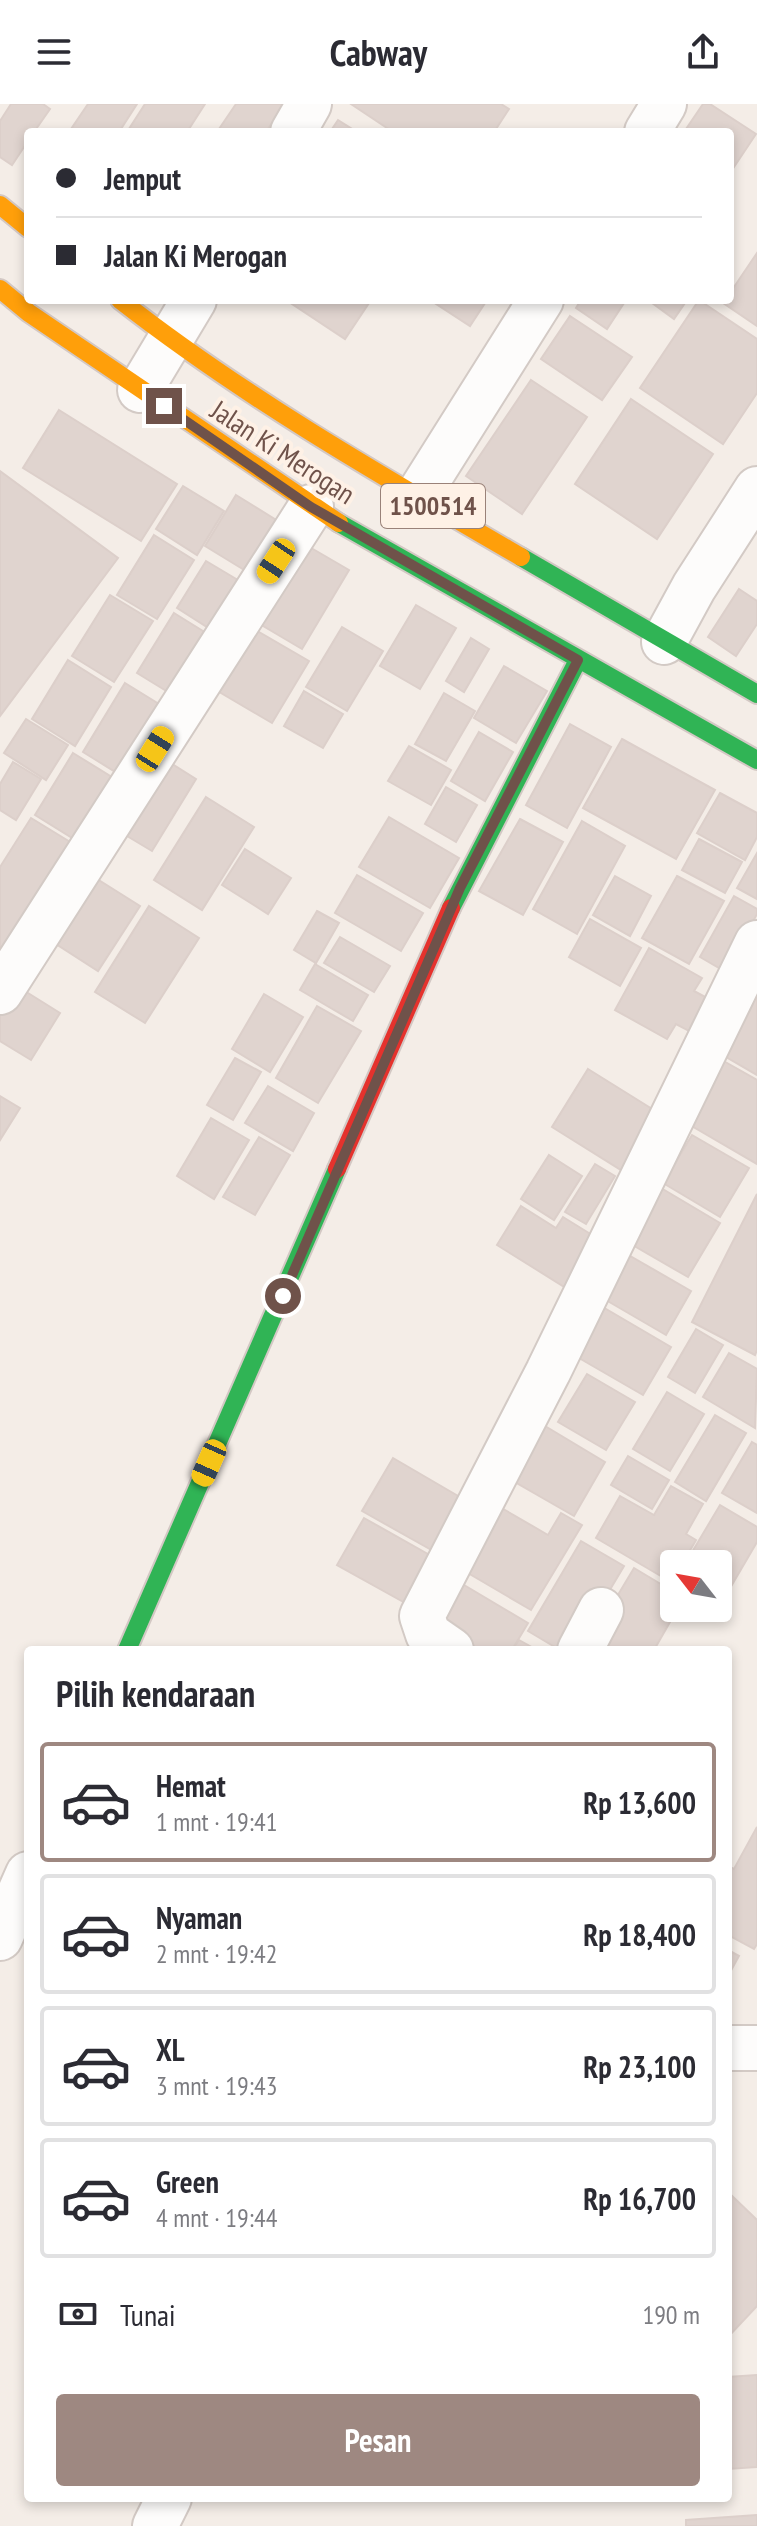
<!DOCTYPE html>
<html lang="id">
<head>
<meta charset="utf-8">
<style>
  body { margin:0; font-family:"PT Sans Narrow",sans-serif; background:#f7f7f7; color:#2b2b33; height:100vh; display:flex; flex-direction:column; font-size:30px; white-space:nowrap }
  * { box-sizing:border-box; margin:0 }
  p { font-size:26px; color:#7c7c81 }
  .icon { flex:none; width:44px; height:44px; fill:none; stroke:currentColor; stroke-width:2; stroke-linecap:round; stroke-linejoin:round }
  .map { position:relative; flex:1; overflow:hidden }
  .details { position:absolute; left:24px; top:1542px; width:708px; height:856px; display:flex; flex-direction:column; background:#fff; border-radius:8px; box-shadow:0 4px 12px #0003 }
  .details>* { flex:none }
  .banner { position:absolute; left:24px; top:24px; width:710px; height:176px; border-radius:8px; box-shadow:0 4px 12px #0003; display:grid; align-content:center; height:176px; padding:0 32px; background:#fff }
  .needle { width:52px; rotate:301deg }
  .tools { position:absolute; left:660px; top:1446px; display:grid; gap:16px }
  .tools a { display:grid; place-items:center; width:72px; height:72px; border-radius:8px; background:#fff; box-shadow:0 4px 12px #0003; font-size:40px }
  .end { position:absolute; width:36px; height:36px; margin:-18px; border:10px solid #6f524a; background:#fff; box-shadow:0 0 0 4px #fff }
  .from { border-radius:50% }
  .car { position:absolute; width:24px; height:48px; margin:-24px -12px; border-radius:10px; box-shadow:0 0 6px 2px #0007; background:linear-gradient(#f5c518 24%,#345 0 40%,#f5c518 0 76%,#345 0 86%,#f5c518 0) }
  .banner b { display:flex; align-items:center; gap:28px; height:76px; font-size:30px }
  .banner b+b { border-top:2px solid #e1e1e2 }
  .banner i { width:20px; height:20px; background:#2b2b33 }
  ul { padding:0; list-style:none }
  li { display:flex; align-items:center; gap:24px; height:120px; margin:0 16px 12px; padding:0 16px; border:4px solid #e1e1e2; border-radius:8px }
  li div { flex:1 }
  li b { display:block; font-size:30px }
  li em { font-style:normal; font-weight:700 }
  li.active { border-color:#9e8881 }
  li>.icon { width:72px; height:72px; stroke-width:1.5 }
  h2 { padding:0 32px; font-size:36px; line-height:96px }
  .pay { display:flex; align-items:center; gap:20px; height:88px; padding:0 32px; font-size:30px }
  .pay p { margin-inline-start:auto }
  .button { display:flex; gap:16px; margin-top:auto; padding:16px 32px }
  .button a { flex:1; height:92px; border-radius:8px; background:#9e8881; color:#fff; font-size:32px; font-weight:700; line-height:92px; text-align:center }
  header { display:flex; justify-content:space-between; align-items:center; height:104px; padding:0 32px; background:#fff; font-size:36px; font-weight:700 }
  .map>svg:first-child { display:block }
  .building { fill:#e0d4cf; stroke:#dccfca; stroke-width:2 }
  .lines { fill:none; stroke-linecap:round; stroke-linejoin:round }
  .street-casing { stroke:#d3cac5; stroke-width:48 }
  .fast-casing { stroke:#d3c8c4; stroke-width:22 }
  .slow-casing { stroke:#d3c8c4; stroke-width:22 }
  .jam-casing { stroke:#d3c8c4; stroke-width:22 }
  .street { stroke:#fdfcfb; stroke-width:44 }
  .fast { stroke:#30b455; stroke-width:18 }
  .slow { stroke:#ff9f0a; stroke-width:18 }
  .jam { stroke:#e5322d; stroke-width:18 }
  .route { stroke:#6f524a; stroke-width:10 }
  .labels { text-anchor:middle; stroke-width:8; stroke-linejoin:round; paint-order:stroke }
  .shield { fill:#fef1e6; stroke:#9a8279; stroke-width:2 }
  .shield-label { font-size:26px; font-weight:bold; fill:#6f524a }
  .street-label { font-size:28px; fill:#6f524a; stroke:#fef1e6 }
</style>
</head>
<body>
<header><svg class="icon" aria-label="menu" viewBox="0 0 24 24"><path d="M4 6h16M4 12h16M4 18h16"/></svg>Cabway<svg class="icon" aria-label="share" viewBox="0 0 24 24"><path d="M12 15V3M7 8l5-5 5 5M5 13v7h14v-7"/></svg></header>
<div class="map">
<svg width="757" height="2422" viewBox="0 0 757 2422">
  <rect width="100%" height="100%" fill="#f4ede7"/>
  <!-- building -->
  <g class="building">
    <polygon points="11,0 43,0 50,5 34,28 28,28 28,37 12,61 0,53 0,17"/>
    <polygon points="88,0 137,0 119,28 69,28"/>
    <polygon points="145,0 205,0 187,28 127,28"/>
    <polygon points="236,0 284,0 266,28 217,28"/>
    <polygon points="351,0 501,0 509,5 494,28 393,28"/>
    <polygon points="703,0 710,0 756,30 730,69 730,28 684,28"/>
    <polygon points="338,16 357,28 330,28"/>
    <polygon points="757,149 757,222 723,199 730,196 730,189"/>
    <polygon points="286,196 371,196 345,235"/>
    <polygon points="430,196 487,196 470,222"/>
    <polygon points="581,196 626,196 607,225 576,204"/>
    <polygon points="648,196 687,196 674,215"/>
    <polygon points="699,196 757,235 757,289 723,340 640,284"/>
    <polygon points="570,212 632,253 602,296 541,255"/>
    <polygon points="531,276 587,313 522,410 466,372"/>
    <polygon points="631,295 713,350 657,435 575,380"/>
    <polygon points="59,306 177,380 141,437 23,364"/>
    <polygon points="0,367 118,454 0,612"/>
    <polygon points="183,382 224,407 197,451 156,425"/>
    <polygon points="236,391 286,422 254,472 205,442"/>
    <polygon points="154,431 194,456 157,515 117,491"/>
    <polygon points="294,434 349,466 302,545 248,513"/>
    <polygon points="206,457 248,482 218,530 177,504"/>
    <polygon points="739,485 757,497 757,520 736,552 708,533"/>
    <polygon points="110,491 153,517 114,578 72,552"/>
    <polygon points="416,501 456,524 420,585 380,562"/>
    <polygon points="174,509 219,537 181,596 137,569"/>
    <polygon points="245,520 309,557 272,619 209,582"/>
    <polygon points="342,523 383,547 347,607 306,583"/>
    <polygon points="471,534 489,545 464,588 446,577"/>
    <polygon points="68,556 111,583 75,642 32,615"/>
    <polygon points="504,562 547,587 516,639 474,614"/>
    <polygon points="125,579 172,608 130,677 83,648"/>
    <polygon points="304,587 343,610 323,644 284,622"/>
    <polygon points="444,589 475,607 446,657 415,640"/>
    <polygon points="26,615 68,641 46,676 4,649"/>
    <polygon points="570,620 611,643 567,724 526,701"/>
    <polygon points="479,628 513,648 485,697 451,677"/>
    <polygon points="622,635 715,686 676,755 583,704"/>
    <polygon points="409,642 451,666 431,701 388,677"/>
    <polygon points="73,649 120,678 82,740 35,711"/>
    <polygon points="161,653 196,675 152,747 117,726"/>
    <polygon points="13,658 41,675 16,716 0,706 0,680"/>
    <polygon points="446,683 477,701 456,738 425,720"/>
    <polygon points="720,689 757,709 757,733 745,756 697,729"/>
    <polygon points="206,693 254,723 202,806 154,776"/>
    <polygon points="389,713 459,754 430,804 359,763"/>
    <polygon points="31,714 80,744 12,853 0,846 0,763"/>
    <polygon points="520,715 563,738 523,811 479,787"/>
    <polygon points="582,717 625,742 577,830 533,805"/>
    <polygon points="699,735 742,758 725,789 682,766"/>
    <polygon points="245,745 291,774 268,810 222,781"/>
    <polygon points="757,749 757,795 737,784"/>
    <polygon points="86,768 140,802 98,867 45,833"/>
    <polygon points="357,771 423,809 401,847 335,809"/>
    <polygon points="615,772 651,792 630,832 593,811"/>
    <polygon points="677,772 724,797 689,860 642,834"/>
    <polygon points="734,792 757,805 757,810 726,868 700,853"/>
    <polygon points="149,802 199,834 145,919 95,888"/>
    <polygon points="317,807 339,819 316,859 294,846"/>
    <polygon points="590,815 641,844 620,882 569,853"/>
    <polygon points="340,833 390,862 374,888 324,859"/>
    <polygon points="649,844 702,874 694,887 707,894 689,927 676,920 667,935 615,906"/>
    <polygon points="315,860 368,891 353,917 300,886"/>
    <polygon points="12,879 60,909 31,956 0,937 0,899"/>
    <polygon points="264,890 303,913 270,968 232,945"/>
    <polygon points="754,890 757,892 757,971 719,949"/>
    <polygon points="317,902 361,927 318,999 276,974"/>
    <polygon points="235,954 261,968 233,1016 207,1001"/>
    <polygon points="720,955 757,976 757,1060 683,1017"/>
    <polygon points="588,965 657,1008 621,1066 552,1023"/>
    <polygon points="268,982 314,1009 293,1047 245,1019"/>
    <polygon points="0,992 20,1004 0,1036"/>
    <polygon points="211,1014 249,1036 214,1095 177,1072"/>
    <polygon points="692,1031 749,1064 720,1113 663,1079"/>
    <polygon points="259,1033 290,1051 255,1111 223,1093"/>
    <polygon points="549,1051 582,1072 554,1116 521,1095"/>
    <polygon points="595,1060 615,1072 586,1120 565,1108"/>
    <polygon points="661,1084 720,1119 688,1173 629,1139"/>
    <polygon points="757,1090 757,1246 755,1251 692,1218"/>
    <polygon points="521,1102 556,1124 563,1113 605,1139 574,1189 497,1141"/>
    <polygon points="625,1149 691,1187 666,1231 599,1192"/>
    <polygon points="601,1202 671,1243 643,1291 572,1250"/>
    <polygon points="696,1225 723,1241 695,1289 668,1273"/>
    <polygon points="729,1249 757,1265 755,1324 703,1293"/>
    <polygon points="587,1270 635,1298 606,1346 558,1318"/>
    <polygon points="667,1288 704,1310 670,1367 633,1345"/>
    <polygon points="715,1311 746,1329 706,1397 675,1378"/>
    <polygon points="540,1319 605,1358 574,1412 508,1374"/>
    <polygon points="752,1338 757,1341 757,1409 722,1389"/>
    <polygon points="628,1352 669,1376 652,1405 611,1381"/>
    <polygon points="393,1354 465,1396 435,1448 362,1407"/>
    <polygon points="671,1382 703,1400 686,1430 696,1436 682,1460 674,1460 671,1478 596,1434 620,1392 654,1411"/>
    <polygon points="720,1401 757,1423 757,1438 722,1498 718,1496 718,1460 685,1460"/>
    <polygon points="498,1402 548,1431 561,1409 582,1421 531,1506 461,1465"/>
    <polygon points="364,1414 435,1454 407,1500 337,1461"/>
    <polygon points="581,1437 624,1462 574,1546 560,1546 528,1527"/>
    <polygon points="634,1464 674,1488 674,1504 678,1504 654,1546 585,1546"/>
    <polygon points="459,1478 528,1519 512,1546 479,1546 435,1520"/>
    <polygon points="519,1536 537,1546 512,1546"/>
    <polygon points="757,1723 757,1840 754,1845 728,1831 728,1762 734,1765"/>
    <polygon points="728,1846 739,1852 728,1872"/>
    <polygon points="728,2088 757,2116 757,2202 728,2233"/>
    <polygon points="757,2271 757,2363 728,2365 728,2273"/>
    <polygon points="757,2411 757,2422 686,2422 686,2416"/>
  </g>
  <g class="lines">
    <!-- street casing -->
    <g class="street-casing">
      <g id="street">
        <polyline points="293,28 309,0"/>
        <polyline points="647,28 664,0"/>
        <polyline points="140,286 194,196"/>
        <polyline points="417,393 541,196"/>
        <polyline points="664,538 694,483 757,385"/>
        <polyline points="0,888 311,403"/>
        <polyline points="451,1546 428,1530 422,1512 548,1268 757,839"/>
        <polyline points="580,1546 601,1506"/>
        <polyline points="0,1834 28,1770"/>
        <polyline points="728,1944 757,1944"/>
        <polyline points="155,2422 169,2394"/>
      </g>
    </g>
    <!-- fast casing -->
    <g class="fast-casing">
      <g id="fast">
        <polyline points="339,419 757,656"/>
        <polyline points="521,453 757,590"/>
        <polyline points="451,804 578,556"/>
        <polyline points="127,1546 337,1065"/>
      </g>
    </g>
    <!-- slow casing -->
    <g class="slow-casing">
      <g id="slow">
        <polyline points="0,101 28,124"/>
        <polyline points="0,185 29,209 339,419"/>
        <path d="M120,196C244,293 385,374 521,453"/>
      </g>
    </g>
    <!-- jam casing -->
    <g class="jam-casing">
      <polyline id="jam" points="337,1065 451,804"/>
    </g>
    <!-- street -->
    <use href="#street" class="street"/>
    <!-- fast -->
    <use href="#fast" class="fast"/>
    <!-- slow -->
    <use href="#slow" class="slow"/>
    <!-- jam -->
    <use href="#jam" class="jam"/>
  </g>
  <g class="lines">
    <!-- route -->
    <polyline class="route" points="164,302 311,403 578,556 460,784 283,1192"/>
  </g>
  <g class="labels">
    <!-- shield labels -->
    <rect class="shield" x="381" y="380" width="104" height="44" rx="6"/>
    <g class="shield-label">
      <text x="433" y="411">1500514</text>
    </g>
    <!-- street labels -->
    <g class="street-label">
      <text transform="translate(283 348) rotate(33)" y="10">Jalan Ki Merogan</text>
    </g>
  </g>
</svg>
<div class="tools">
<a><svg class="needle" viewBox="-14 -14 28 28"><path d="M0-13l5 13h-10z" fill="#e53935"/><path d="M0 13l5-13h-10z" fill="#7c7c81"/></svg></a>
</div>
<i class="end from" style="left:283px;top:1192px"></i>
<i class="end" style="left:164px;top:302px"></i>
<i class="car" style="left:276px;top:457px;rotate:213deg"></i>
<i class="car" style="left:155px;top:645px;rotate:32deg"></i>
<i class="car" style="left:209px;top:1359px;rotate:204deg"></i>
<div class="banner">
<b><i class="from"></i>Jemput</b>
<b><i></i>Jalan Ki Merogan</b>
</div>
<section class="details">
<h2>Pilih kendaraan</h2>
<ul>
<li class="active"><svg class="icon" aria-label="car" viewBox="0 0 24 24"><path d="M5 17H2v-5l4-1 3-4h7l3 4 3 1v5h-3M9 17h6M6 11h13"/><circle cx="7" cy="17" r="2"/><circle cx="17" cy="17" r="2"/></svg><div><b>Hemat</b><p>1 mnt · 19:41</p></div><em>Rp 13,600</em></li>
<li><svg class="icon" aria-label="car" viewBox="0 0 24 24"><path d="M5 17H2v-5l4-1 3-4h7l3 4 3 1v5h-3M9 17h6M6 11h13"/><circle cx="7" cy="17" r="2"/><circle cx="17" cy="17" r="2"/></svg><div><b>Nyaman</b><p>2 mnt · 19:42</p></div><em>Rp 18,400</em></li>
<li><svg class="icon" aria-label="car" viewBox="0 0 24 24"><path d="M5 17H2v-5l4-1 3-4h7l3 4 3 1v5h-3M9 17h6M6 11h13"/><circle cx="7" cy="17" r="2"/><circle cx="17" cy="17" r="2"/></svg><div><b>XL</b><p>3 mnt · 19:43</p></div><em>Rp 23,100</em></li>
<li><svg class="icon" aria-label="car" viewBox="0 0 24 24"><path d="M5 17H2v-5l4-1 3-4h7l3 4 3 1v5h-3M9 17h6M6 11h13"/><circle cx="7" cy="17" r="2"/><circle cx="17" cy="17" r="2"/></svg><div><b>Green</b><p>4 mnt · 19:44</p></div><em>Rp 16,700</em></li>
</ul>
<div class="pay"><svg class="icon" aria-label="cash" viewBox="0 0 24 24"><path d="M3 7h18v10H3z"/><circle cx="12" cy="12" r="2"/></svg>Tunai<p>190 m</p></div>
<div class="button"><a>Pesan</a></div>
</section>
</div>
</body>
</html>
